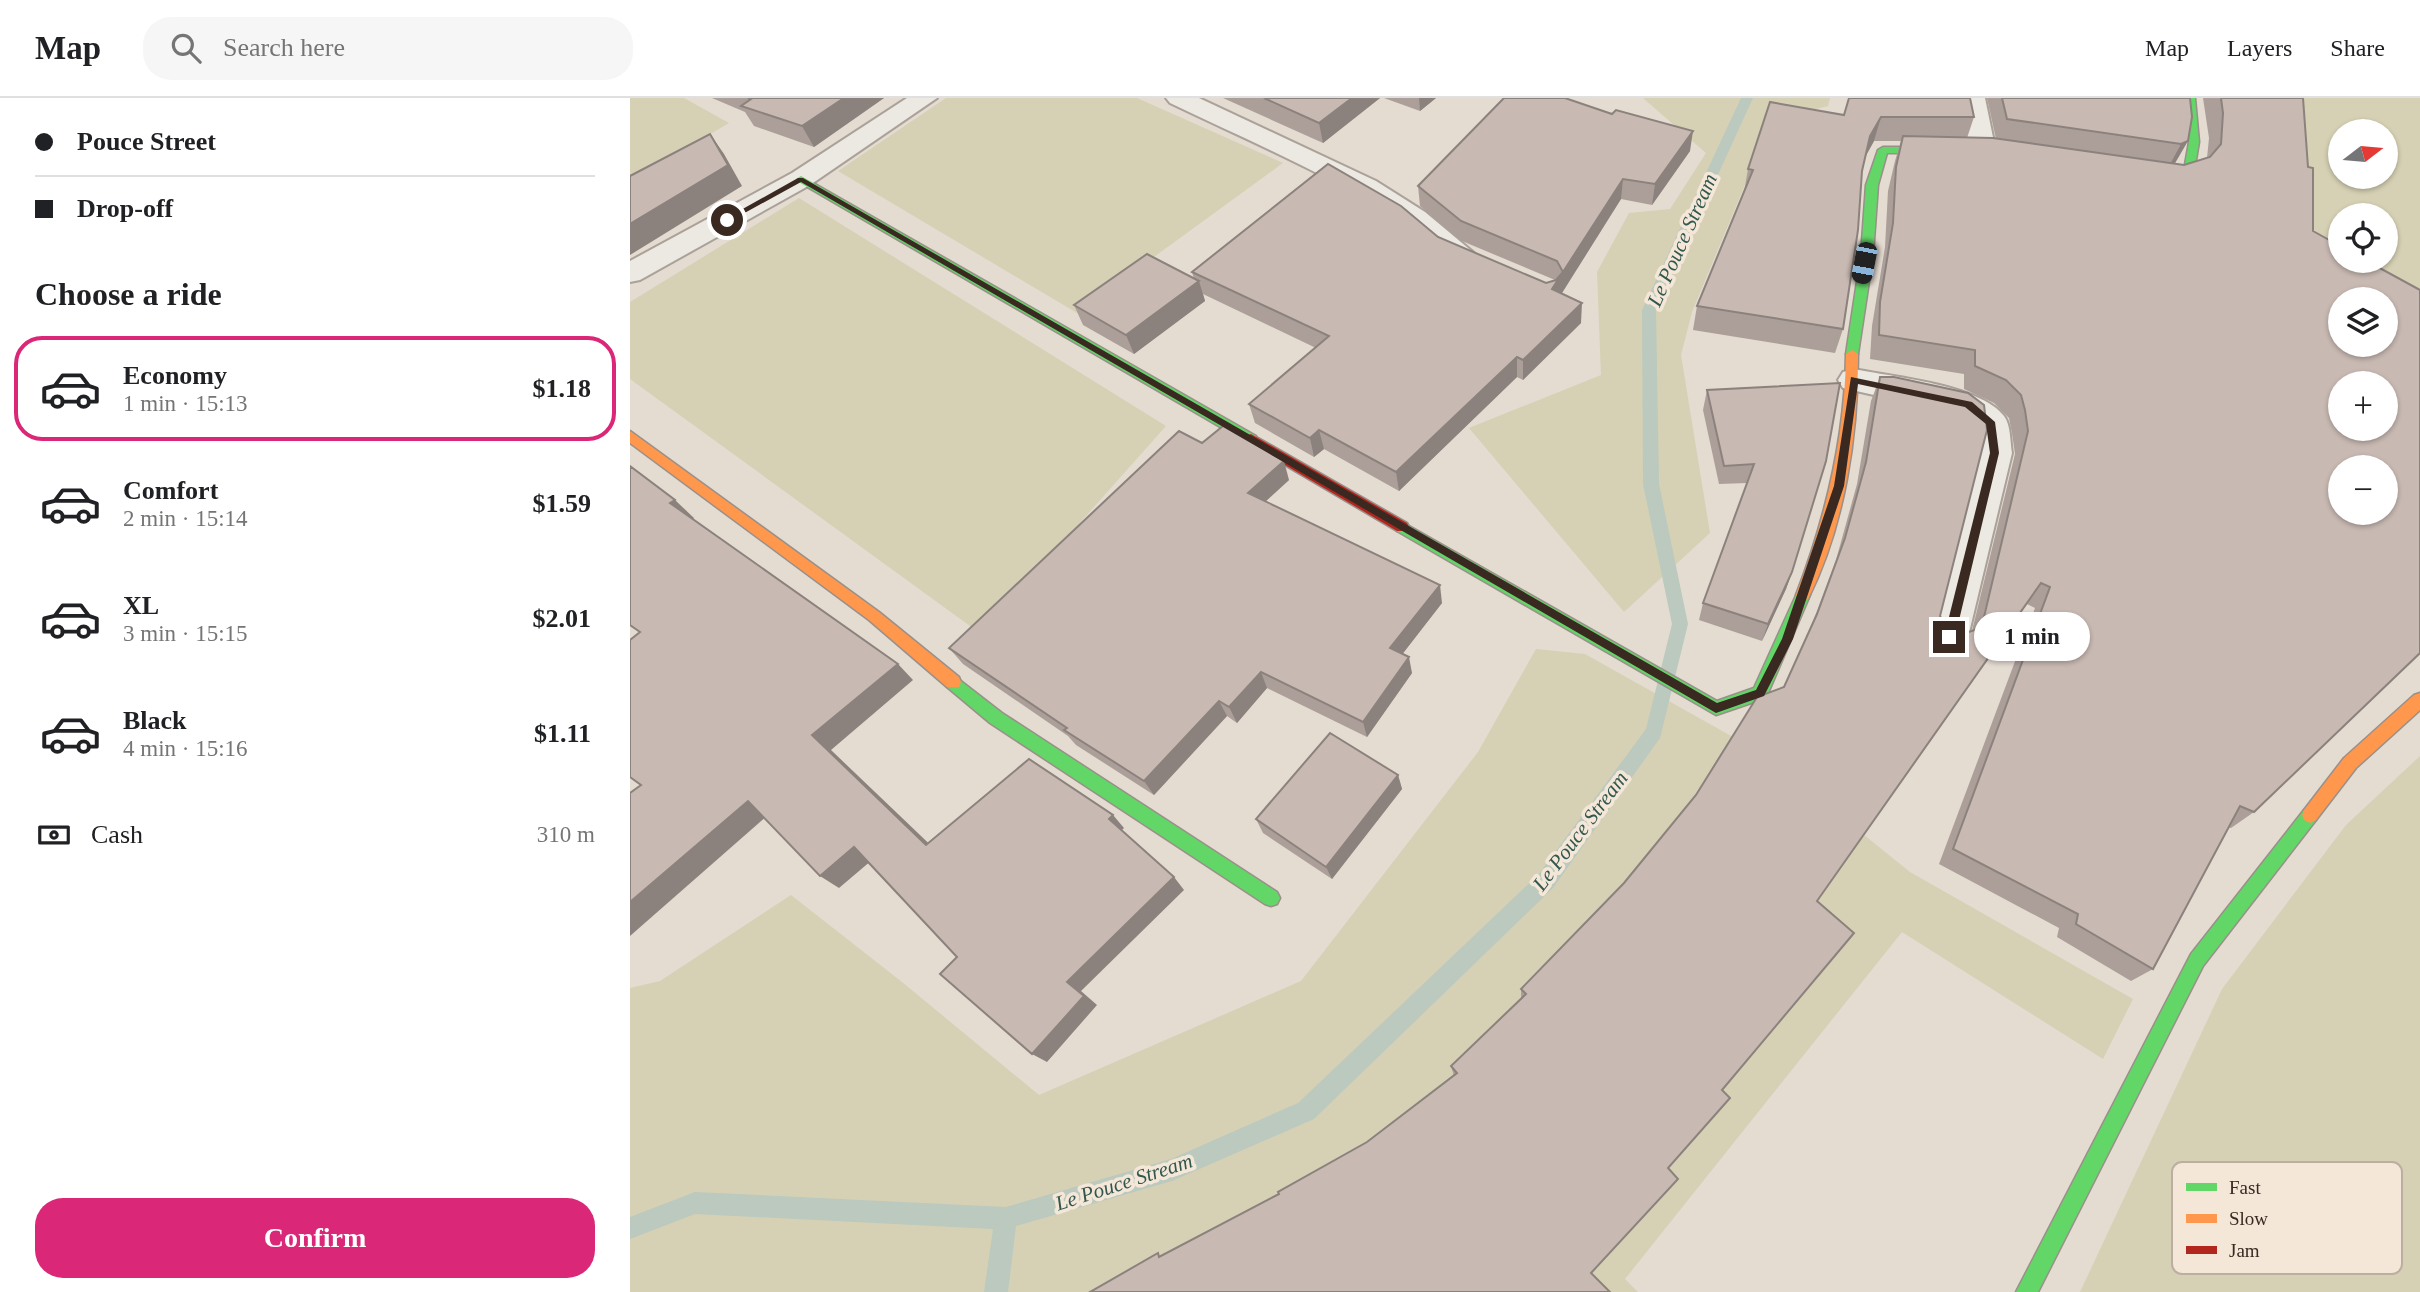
<!DOCTYPE html>
<html lang="en">
<head>
<meta charset="utf-8">
<style>
  body { margin:0; font-family:"Times New Roman",serif; background:#f6f6f6; color:#202124; height:100vh; display:flex; flex-direction:column; font-size:26px; white-space:nowrap }
  * { box-sizing:border-box; margin:0 }
  p { font-size:23px; color:#757577 }
  .icon { flex:none; width:38px; height:38px; fill:none; stroke:currentColor; stroke-width:2; stroke-linecap:round; stroke-linejoin:round }
  .map { position:relative; flex:1; overflow:hidden }
  .drawer { display:flex; flex-direction:column; background:#fff; width:630px }
  .drawer>* { flex:none }
  .top-card { display:grid; align-content:center; height:154px; padding:0 35px; background:#fff }
  .needle { width:46px; rotate:74deg }
  .tools { position:absolute; left:1698px; top:21px; display:grid; gap:14px }
  .tools a { display:grid; place-items:center; width:70px; height:70px; border-radius:50%; background:#fff; box-shadow:0 2px 5px #0004; font-size:35px }
  .end { position:absolute; width:32px; height:32px; margin:-16px; border:9px solid #392921; background:#fff; box-shadow:0 0 0 4px #fff }
  .from { border-radius:50% }
  .bubble { position:absolute; height:49px; border-radius:24px; background:#fff; box-shadow:0 2px 5px #0004; font-size:23px; font-weight:600; line-height:49px; text-align:center }
  .car { position:absolute; width:21px; height:42px; margin:-21px -10px; border-radius:9px; box-shadow:0 0 5px 2px #0007; background:linear-gradient(#222 24%,#8ab4d8 0 40%,#222 0 76%,#8ab4d8 0 86%,#222 0) }
  .top-card b { display:flex; align-items:center; gap:24px; height:66px; font-size:26px }
  .top-card b+b { border-top:2px solid #e0e0e0 }
  .top-card i { width:18px; height:18px; background:#202124 }
  ul { padding:0; list-style:none }
  li { display:flex; align-items:center; gap:21px; height:105px; margin:0 14px 10px; padding:0 21px; border:4px solid transparent; border-radius:28px }
  li div { flex:1 }
  li b { display:block; font-size:26px }
  li em { font-style:normal; font-weight:600 }
  li.on { border-color:#db2777 }
  li>.icon { width:63px; height:63px; stroke-width:1.5 }
  h2 { padding:0 35px; font-size:32px; line-height:84px }
  .pay { display:flex; align-items:center; gap:18px; height:77px; padding:0 35px; font-size:26px }
  .pay p { margin-inline-start:auto }
  .cta { display:flex; gap:14px; margin-top:auto; padding:14px 35px }
  .cta a { flex:1; height:80px; border-radius:28px; background:#db2777; color:#fff; font-size:28px; font-weight:600; line-height:80px; text-align:center }
  header { display:flex; align-items:center; gap:42px; box-sizing:border-box; height:98px; padding:0 35px; background:#fff; border-bottom:2px solid #e0e0e0 }
  header strong { font-size:33px }
  nav { display:flex; gap:38px; margin-inline-start:auto; font-size:24px }
  .search { width:490px; height:63px; background:#f6f6f6; display:flex; align-items:center; gap:18px; box-sizing:border-box; padding:0 24px; border-radius:28px; color:#757577; font-size:26px }
  main { display:flex; flex:1; min-height:0 }
  .map>svg:first-child { display:block }
  .green { fill:#d6d1b4; fill-rule:evenodd }
  .lines { fill:none; stroke-linecap:round; stroke-linejoin:round }
  .stream { fill:#bbc9be; fill-rule:evenodd }
  .street-casing { stroke:#aaa199; stroke-width:4 }
  .fast-casing { stroke:#99908a; stroke-width:3 }
  .slow-casing { stroke:#99908a; stroke-width:3 }
  .jam-casing { stroke:#99908a; stroke-width:3 }
  .street { fill:#ece8e2; fill-rule:evenodd }
  .fast { fill:#63d668; fill-rule:evenodd }
  .slow { fill:#ff974d; fill-rule:evenodd }
  .jam { fill:#b3261e; fill-rule:evenodd }
  .wall { fill:#ac9f99 }
  .shaded-wall { fill:#8c827d }
  .building { fill:#c8b9b2; stroke:#8c827d; stroke-width:2; fill-rule:evenodd }
  .route { fill:#392921 }
  .labels { text-anchor:middle; stroke-width:7; stroke-linejoin:round; paint-order:stroke }
  .water-label { font-size:21px; font-style:italic; fill:#32574f; stroke:#f4e7d8 }
  .key { fill:#f4e7d8; stroke:#bcaea1; stroke-width:2 }
  .key-label { font-size:19px; fill:#392921 }
</style>
</head>
<body>
<header>
<strong>Map</strong>
<div class="search"><svg class="icon" aria-label="search" viewBox="0 0 24 24"><circle cx="10" cy="10" r="6"/><path d="M15 15l6 6"/></svg>Search here</div>
<nav><a>Map</a><a>Layers</a><a>Share</a></nav>
</header>
<main>
<section class="drawer">
<div class="top-card">
<b><i class="from"></i>Pouce Street</b>
<b><i></i>Drop-off</b>
</div>
<h2>Choose a ride</h2>
<ul>
<li class="on"><svg class="icon" aria-label="car" viewBox="0 0 24 24"><path d="M5 17H2v-5l4-1 3-4h7l3 4 3 1v5h-3M9 17h6M6 11h13"/><circle cx="7" cy="17" r="2"/><circle cx="17" cy="17" r="2"/></svg><div><b>Economy</b><p>1 min · 15:13</p></div><em>$1.18</em></li>
<li><svg class="icon" aria-label="car" viewBox="0 0 24 24"><path d="M5 17H2v-5l4-1 3-4h7l3 4 3 1v5h-3M9 17h6M6 11h13"/><circle cx="7" cy="17" r="2"/><circle cx="17" cy="17" r="2"/></svg><div><b>Comfort</b><p>2 min · 15:14</p></div><em>$1.59</em></li>
<li><svg class="icon" aria-label="car" viewBox="0 0 24 24"><path d="M5 17H2v-5l4-1 3-4h7l3 4 3 1v5h-3M9 17h6M6 11h13"/><circle cx="7" cy="17" r="2"/><circle cx="17" cy="17" r="2"/></svg><div><b>XL</b><p>3 min · 15:15</p></div><em>$2.01</em></li>
<li><svg class="icon" aria-label="car" viewBox="0 0 24 24"><path d="M5 17H2v-5l4-1 3-4h7l3 4 3 1v5h-3M9 17h6M6 11h13"/><circle cx="7" cy="17" r="2"/><circle cx="17" cy="17" r="2"/></svg><div><b>Black</b><p>4 min · 15:16</p></div><em>$1.11</em></li>
</ul>
<div class="pay"><svg class="icon" aria-label="cash" viewBox="0 0 24 24"><path d="M3 7h18v10H3z"/><circle cx="12" cy="12" r="2"/></svg>Cash<p>310 m</p></div>
<div class="cta"><a>Confirm</a></div>
</section>
<div class="map">
<svg width="1790" height="1194" viewBox="0 0 1790 1194">
  <rect width="100%" height="100%" fill="#e4dbd1"/>
  <!-- green -->
  <g class="green">
    <polygon points="0,0 54,0 99,25 0,83"/>
    <polygon points="316,0 507,0 653,65 447,215 208,73"/>
    <polygon points="1013,0 1200,0 1198,8 1142,22 1062,214 1051,257 1080,435 994,514 839,330 971,277 967,174 999,115 1040,111 1076,55"/>
    <path d="M1671,0H1790V214L1680,153ZM1710,33H1755V79H1710ZM1710,117H1755V163H1710Z"/>
    <polygon points="169,100 536,328 351,536 0,281 0,204"/>
    <polygon points="906,551 955,556 1135,657 1280,774 1503,901 1473,961 1272,834 995,1181 1008,1194 0,1194 0,890 30,883 161,797 272,884 409,997 671,883 848,654"/>
    <polygon points="1790,658 1790,1194 1450,1194 1592,891 1716,727"/>
  </g>
  <g class="lines">
    <!-- stream -->
    <polygon class="stream" points="1111,0 1123,0 1026,212 1029,386 1058,526 1030,640 923,790 684,1021 542,1083 386,1128 378,1194 354,1194 363,1131 65,1116 0,1141 0,1119 65,1094 376,1109 541,1061 668,1005 909,776 1016,631 1042,526 1013,386 1012,212"/>
    <!-- street casing -->
    <g class="street-casing">
      <g id="street">
        <polygon points="277,0 307,0 180,87 10,182 0,184 0,163 162,75"/>
        <path d="M536,0H569L746,83L795,114L844,155L840,161C813,169 786,133 764,119C694,74 615,41 540,5Z"/>
        <polygon points="1329,0 1355,0 1366,54 1362,60 1344,60 1340,54"/>
        <path d="M1224,271C1262,279 1351,287 1374,318C1381,327 1380,344 1382,355L1338,539L1332,550L1319,554L1306,550L1300,539L1348,355L1345,329L1328,316L1213,290L1208,282L1213,274Z"/>
      </g>
    </g>
    <!-- fast casing -->
    <g class="fast-casing">
      <g id="fast">
        <polygon points="1555,0 1565,0 1569,44 1564,74 1540,84 1514,80 1513,78 1518,75 1539,78 1554,72 1559,44"/>
        <polygon points="1253,49 1320,49 1325,52 1320,55 1257,55 1248,87 1243,157 1228,256 1222,260 1216,256 1231,157 1236,87 1248,52"/>
        <polygon points="171,78 626,338 626,344 616,344 167,83 166,81"/>
        <polygon points="772,424 1087,603 1124,590 1168,493 1173,491 1180,497 1136,600 1086,617 767,433 765,429"/>
        <polygon points="323,577 372,615 647,794 650,800 647,806 641,808 635,806 360,625 317,589 315,584 317,579"/>
        <polygon points="1680,709 1686,712 1688,717 1686,722 1573,868 1408,1194 1386,1194 1561,856 1674,712"/>
      </g>
    </g>
    <!-- slow casing -->
    <g class="slow-casing">
      <g id="slow">
        <path d="M1222,252L1228,256C1228,338 1215,427 1178,501L1173,503L1166,497C1196,419 1215,340 1216,256Z"/>
        <polygon points="0,333 249,514 329,579 331,584 329,589 317,589 239,522 0,345"/>
        <polygon points="1790,595 1790,612 1726,670 1686,722 1680,725 1674,722 1672,717 1674,712 1714,660 1784,597"/>
      </g>
    </g>
    <!-- jam casing -->
    <g class="jam-casing">
      <polygon id="jam" points="621,336 777,425 779,429 777,433 767,433 616,344 616,338"/>
    </g>
    <!-- street -->
    <use href="#street" class="street"/>
    <!-- fast -->
    <use href="#fast" class="fast"/>
    <!-- slow -->
    <use href="#slow" class="slow"/>
    <!-- jam -->
    <use href="#jam" class="jam"/>
  </g>
  <!-- wall -->
  <g class="wall">
    <polygon points="82,0 254,0 184,49 124,28 115,14"/>
    <polygon points="593,0 750,0 693,45"/>
    <polygon points="754,0 806,0 790,13"/>
    <polygon points="1357,0 1560,0 1562,19 1544,66 1554,67 1577,60 1579,40 1573,0 1673,0 1624,714 1601,730 1598,729 1523,871 1501,883 1427,839 1429,830 1309,766 1405,510 1397,506 1187,803 1224,835 460,1194 649,1096 737,1044 824,978 821,968 891,900 891,891 994,785 1154,589 1181,529 1206,462 1227,386 1241,303 1250,279 1310,518 1318,532 1333,536 1342,533 1385,356 1382,335 1379,320 1364,305 1334,291 1334,276 1240,261 1242,228 1255,149 1258,93 1265,63 1271,43 1244,43 1235,59 1232,73 1213,231 1205,255 1063,232 1067,208 1114,94 1118,71 1214,17 1344,19 1337,40 1366,41"/>
    <polygon points="1060,53 1022,107 991,101 931,196 951,225 893,282 887,279 769,393 694,351 684,359 625,325 619,306 686,250 573,196 575,203 504,256 453,227 444,207 564,181 562,174 808,139 916,185 925,182 832,143 790,108 788,88"/>
    <polygon points="1210,285 1162,474 1156,491 1132,543 1069,522 1073,505 1117,385 1089,386 1073,312 1077,292"/>
    <polygon points="572,345 659,382 635,404 812,505 772,556 782,575 737,639 637,590 607,625 597,618 524,697 446,647 438,638 333,566 319,550"/>
    <polygon points="768,677 772,691 702,781 633,735 626,721"/>
  </g>
  <!-- shaded-wall -->
  <g class="shaded-wall">
    <polygon points="214,0 254,0 184,49 172,28"/>
    <polygon points="722,0 750,0 693,45 689,25"/>
    <polygon points="789,0 806,0 790,13"/>
    <polygon points="1251,19 1244,43 1233,63 1240,38"/>
    <polygon points="1063,33 1060,53 1022,107 1025,86"/>
    <polygon points="80,36 94,56 112,88 0,157 0,126"/>
    <polygon points="1558,43 1544,67 1538,70 1551,46"/>
    <polygon points="993,81 991,101 922,211 922,191"/>
    <polygon points="569,183 575,203 504,256 496,237"/>
    <polygon points="952,205 951,225 893,282 893,262"/>
    <polygon points="887,259 887,279 769,393 766,374"/>
    <polygon points="689,332 694,351 684,359 680,340"/>
    <polygon points="654,363 659,382 624,414 618,395"/>
    <polygon points="45,402 64,420 60,424 40,405"/>
    <polygon points="1162,474 1156,491 1132,543 1138,526"/>
    <polygon points="810,487 812,505 764,567 760,550"/>
    <polygon points="779,559 782,575 737,639 733,624"/>
    <polygon points="268,566 283,582 201,652 313,759 296,747 182,637"/>
    <polygon points="631,574 637,590 607,625 599,609"/>
    <polygon points="589,603 597,618 524,697 514,683"/>
    <polygon points="768,677 772,691 702,781 696,769"/>
    <polygon points="118,703 139,716 0,838 0,804"/>
    <polygon points="483,717 494,730 490,734 479,721"/>
    <polygon points="224,749 242,762 209,790 190,778"/>
    <polygon points="544,779 554,792 451,893 467,907 417,964 402,956 437,884"/>
  </g>
  <!-- building -->
  <g class="building">
    <polygon points="118,0 214,0 172,28 111,8 121,1"/>
    <polygon points="634,0 722,0 689,25"/>
    <polygon points="874,0 935,0 982,16 986,12 1063,33 1025,86 993,81 922,191 952,205 893,262 887,259 766,374 689,332 680,340 619,306 699,238 562,174 698,66 771,108 808,139 916,185 926,182 933,174 927,163 831,123 788,88"/>
    <polygon points="1219,0 1340,0 1344,19 1251,19 1240,38 1232,73 1228,132 1213,231 1067,208 1123,72 1118,71 1140,4 1214,17"/>
    <polygon points="1372,0 1560,0 1562,19 1558,43 1551,46 1377,21"/>
    <path d="M1591,0H1673L1678,69L1683,70V133L1710,148V163H1737L1790,192V555L1624,714L1610,708L1523,871L1446,826L1448,816L1323,751L1420,489L1411,485L1187,803L1224,835L1092,992L1100,1000L1038,1070L1048,1081L961,1175L980,1194H460L528,1155L529,1159L649,1096L648,1094L737,1044L827,975L821,968L896,896L891,891L994,785L1066,697L1127,599L1154,589L1187,516L1215,440L1236,364L1250,279H1264L1338,295L1354,307L1357,332L1310,518L1318,532L1333,536L1348,531L1354,519L1398,333L1395,312L1391,297L1376,282L1345,268V252L1249,237L1250,204L1263,125L1266,69L1273,38L1363,40L1554,67L1580,59L1591,46L1593,15ZM1710,201H1755V247H1710ZM1710,285H1755V331H1710ZM1710,369H1755V415H1710Z"/>
    <polygon points="80,36 98,67 0,126 0,78"/>
    <polygon points="517,156 569,183 496,237 444,207"/>
    <polygon points="1210,285 1196,363 1162,474 1138,526 1073,505 1124,366 1094,368 1077,292"/>
    <polygon points="593,328 654,363 618,395 810,487 760,550 779,559 733,624 631,574 599,609 589,603 514,683 434,632 437,630 319,550 549,333 572,345"/>
    <polygon points="0,368 45,402 40,405 268,566 182,637 296,747 399,661 483,717 479,721 544,779 437,884 454,898 402,956 310,876 327,859 224,749 190,778 118,703 0,804 0,695 11,687 0,679 0,542 10,534 0,527"/>
    <polygon points="700,635 768,677 696,769 626,721"/>
  </g>
  <!-- route -->
  <polygon class="route" points="168,80 173,80 1087,605 1126,592 1152,541 1204,388 1221,279 1342,304 1365,324 1369,355 1325,539 1319,544 1314,539 1360,355 1356,326 1335,309 1228,286 1214,388 1163,541 1134,598 1086,615 171,84 100,123 93,122"/>
  <g class="labels">
    <!-- water labels -->
    <g class="water-label">
      <text transform="translate(1052 142) rotate(-66)" y="7">Le Pouce Stream</text>
      <text transform="translate(950 733) rotate(-53)" y="7">Le Pouce Stream</text>
      <text transform="translate(494 1084) rotate(-18)" y="7">Le Pouce Stream</text>
    </g>
  </g>
  <!-- legend -->
  <rect x="1542" y="1064" width="230" height="112" rx="10" class="key"/>
  <rect x="1556" y="1085" width="31" height="8" fill="#63d668"/>
  <rect x="1556" y="1116" width="31" height="9" fill="#ff974d"/>
  <rect x="1556" y="1148" width="31" height="8" fill="#b3261e"/>
  <g class="key-label">
    <text x="1599" y="1096">Fast</text>
    <text x="1599" y="1127">Slow</text>
    <text x="1599" y="1159">Jam</text>
  </g>
</svg>
<div class="tools">
<a><svg class="needle" viewBox="-14 -14 28 28"><path d="M0-13l5 13h-10z" fill="#e53935"/><path d="M0 13l5-13h-10z" fill="#757577"/></svg></a>
<a><svg class="icon" aria-label="locate" viewBox="0 0 24 24"><circle cx="12" cy="12" r="6"/><path d="M12 2v4M12 18v4M2 12h4M18 12h4"/></svg></a>
<a><svg class="icon" aria-label="layers" viewBox="0 0 24 24"><path d="M12 4l9 5-9 5-9-5zM3 14l9 5 9-5"/></svg></a>
<a>+</a>
<a>−</a>
</div>
<i class="end from" style="left:97px;top:122px"></i>
<i class="end" style="left:1319px;top:539px"></i>
<div class="bubble" style="left:1344px;top:514px;width:116px">1 min</div>
<i class="car" style="left:1234px;top:165px;rotate:191deg"></i>
</div>
</main>
</body>
</html>
